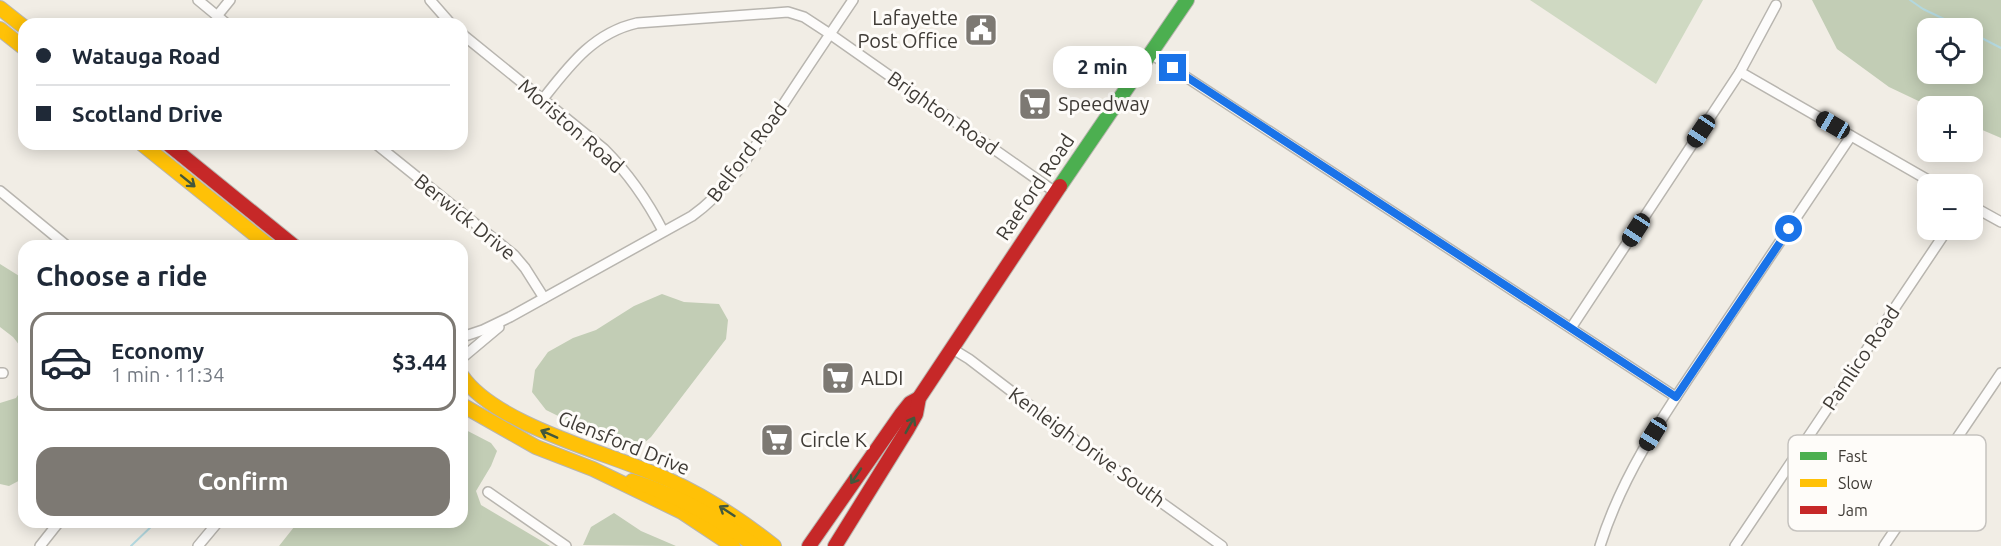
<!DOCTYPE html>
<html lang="en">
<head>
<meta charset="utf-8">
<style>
  body { margin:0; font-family:Ubuntu,sans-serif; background:#f6f6f7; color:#1f2937; height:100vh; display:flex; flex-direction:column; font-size:22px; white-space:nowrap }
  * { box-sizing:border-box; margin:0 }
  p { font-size:20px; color:#747a83 }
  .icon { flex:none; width:33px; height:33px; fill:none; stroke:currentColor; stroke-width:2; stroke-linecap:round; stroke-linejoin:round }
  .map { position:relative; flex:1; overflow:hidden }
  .details { position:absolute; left:18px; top:240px; width:450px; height:288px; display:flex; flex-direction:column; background:#fff; border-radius:18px; box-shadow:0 3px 15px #0003 }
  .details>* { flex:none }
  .hud { position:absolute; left:18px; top:18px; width:450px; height:132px; border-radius:18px; box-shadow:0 3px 15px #0003; display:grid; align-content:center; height:132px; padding:0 18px; background:#fff }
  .tools { position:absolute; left:1917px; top:18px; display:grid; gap:12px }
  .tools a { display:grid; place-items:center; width:66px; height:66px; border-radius:12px; background:#fff; box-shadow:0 3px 15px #0003; font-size:30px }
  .end { position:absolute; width:27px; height:27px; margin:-14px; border:8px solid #1a73e8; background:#fff; box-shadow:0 0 0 3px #fff }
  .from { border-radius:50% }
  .bubble { position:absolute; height:42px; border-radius:18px; background:#fff; box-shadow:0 3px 15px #0003; font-size:20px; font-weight:700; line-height:42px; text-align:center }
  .car { position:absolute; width:18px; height:36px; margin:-18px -9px; border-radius:8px; box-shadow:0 0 4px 2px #0007; background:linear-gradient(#222 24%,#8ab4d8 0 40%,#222 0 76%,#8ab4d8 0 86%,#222 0) }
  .hud b { display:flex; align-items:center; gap:21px; height:57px; font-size:22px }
  .hud b+b { border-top:2px solid #e0e1e3 }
  .hud i { width:15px; height:15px; background:#1f2937 }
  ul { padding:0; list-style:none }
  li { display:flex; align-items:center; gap:18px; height:99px; margin:0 12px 9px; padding:0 6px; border:3px solid transparent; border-radius:18px }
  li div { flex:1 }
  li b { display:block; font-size:22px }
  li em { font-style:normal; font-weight:700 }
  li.selected { border-color:#7d7973 }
  li>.icon { width:54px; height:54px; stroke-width:1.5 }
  h2 { padding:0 18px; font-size:27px; line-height:72px }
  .primary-button { display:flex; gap:12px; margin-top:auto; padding:12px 18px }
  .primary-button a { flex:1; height:69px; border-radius:18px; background:#7d7973; color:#fff; font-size:24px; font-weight:700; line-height:69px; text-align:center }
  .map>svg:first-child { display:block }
  .green { fill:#cfd9c2 }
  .forest { fill:#c2cdb5; fill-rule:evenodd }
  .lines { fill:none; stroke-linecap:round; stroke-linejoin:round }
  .stream { stroke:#b3d8df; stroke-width:2 }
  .street-casing { stroke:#b8b5af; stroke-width:12 }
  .fast-casing { stroke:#b8b5af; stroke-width:16 }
  .slow-casing { stroke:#b8b5af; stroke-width:16 }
  .jam-casing { stroke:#b8b5af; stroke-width:16 }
  .street { stroke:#fdfcfb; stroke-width:9 }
  .fast { stroke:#4caf50; stroke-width:14 }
  .slow { stroke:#ffc107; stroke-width:14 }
  .jam { stroke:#c62828; stroke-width:14 }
  .oneway { stroke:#42583c }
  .route { stroke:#1a73e8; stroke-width:8 }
  .labels { text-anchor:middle; stroke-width:6; stroke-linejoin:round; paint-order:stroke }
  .poi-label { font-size:20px; fill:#3f3b36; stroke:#fefcf9; text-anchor:start }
  .street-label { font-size:20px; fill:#3f3b36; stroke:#fefcf9 }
  .key { fill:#fefcf9; stroke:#c5c2be; stroke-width:1.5 }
  .key-label { font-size:16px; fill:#3f3b36 }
</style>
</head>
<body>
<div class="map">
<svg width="2001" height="546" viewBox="0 0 2001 546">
  <rect width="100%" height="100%" fill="#f1ede5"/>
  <!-- green -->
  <polygon class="green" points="1530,0 1703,0 1656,84"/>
  <!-- forest -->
  <g class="forest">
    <path d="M1812,0H2001V138L1973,126L1972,106H1929L1889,87L1837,49ZM1928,28H1972V74H1928Z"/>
    <polygon points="0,264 24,279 24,351 13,337 0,327"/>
    <polygon points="662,294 684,302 719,304 728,320 726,339 651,437 637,449 609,441 546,410 532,392 535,370 548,352 573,338 596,330 634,306"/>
    <polygon points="24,386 24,478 9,486 0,484 0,403 16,398"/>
    <polygon points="462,428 491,443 497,451 491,466 476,491 481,505 550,546 279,546 298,522 462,522"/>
    <polygon points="614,513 641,531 676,546 583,545 591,527"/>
  </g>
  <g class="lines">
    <!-- stream -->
    <g class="stream">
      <polyline points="1910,0 1923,9 1963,28"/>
      <polyline points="1972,33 2001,48"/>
      <polyline points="131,546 156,522"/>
    </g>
    <!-- street casing -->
    <g class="street-casing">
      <g id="street">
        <polyline points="198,0 227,24"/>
        <polyline points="430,0 451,24"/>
        <polyline points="217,16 230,0"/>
        <path d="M462,34L604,149C629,174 647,200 663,231"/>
        <polyline points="1151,54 1676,397"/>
        <polyline points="1740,72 1935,184"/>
        <path d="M543,99C569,66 593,33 637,23L788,12L804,17L830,34L1055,192"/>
        <polyline points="376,144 514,255 525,268 544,298"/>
        <polyline points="0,191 67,246"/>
        <polyline points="1972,206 2001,222"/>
        <polyline points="1571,328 1740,72 1776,5"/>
        <path d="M462,337L483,330L510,317L692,216C729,190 754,148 779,111C803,74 828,37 853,0"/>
        <polyline points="951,348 969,359 1091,452 1222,546"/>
        <polyline points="462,358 499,327"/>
        <polyline points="0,373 3,373"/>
        <polyline points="488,492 566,546"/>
        <polyline points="40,546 59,522"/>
        <polyline points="198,546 218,522"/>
        <path d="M1600,546C1624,469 1670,406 1714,340C1760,272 1806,204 1851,136"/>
        <polyline points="1735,546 1947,230"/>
        <polyline points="1884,546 2001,373"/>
      </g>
    </g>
    <!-- fast casing -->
    <g class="fast-casing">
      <polyline id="fast" points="1060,186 1187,0"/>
    </g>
    <!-- slow casing -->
    <g class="slow-casing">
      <g id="slow">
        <polyline points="0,8 24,27"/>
        <polyline points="0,29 24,48"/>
        <polyline points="142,144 269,246"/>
        <path d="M462,376C496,426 613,454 669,480C707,497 741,520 774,546"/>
        <polyline points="462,405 536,447 593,469 682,512 733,546"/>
        <path d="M632,481C677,495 717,517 755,546"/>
      </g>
    </g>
    <!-- jam casing -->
    <g class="jam-casing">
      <g id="jam">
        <polyline points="168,144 294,246"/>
        <polyline points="809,546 902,413 910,403 919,398"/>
        <polyline points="835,546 907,430 916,414 919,398 1060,186"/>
      </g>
    </g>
    <!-- street -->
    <use href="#street" class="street"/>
    <!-- fast -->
    <use href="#fast" class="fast"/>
    <!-- slow -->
    <use href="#slow" class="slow"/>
    <!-- jam -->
    <use href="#jam" class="jam"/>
  </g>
  <!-- one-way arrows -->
  <defs><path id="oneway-shaft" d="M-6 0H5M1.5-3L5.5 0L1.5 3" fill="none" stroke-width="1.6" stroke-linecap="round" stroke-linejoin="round" transform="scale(1.5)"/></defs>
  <g class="oneway">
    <use href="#oneway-shaft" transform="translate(188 181) rotate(39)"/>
    <use href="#oneway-shaft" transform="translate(910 425) rotate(-61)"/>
    <use href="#oneway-shaft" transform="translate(549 434) rotate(-156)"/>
    <use href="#oneway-shaft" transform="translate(856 476) rotate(124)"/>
    <use href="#oneway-shaft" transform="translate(727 511) rotate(-147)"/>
  </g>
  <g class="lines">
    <!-- route -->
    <polyline class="route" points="1173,68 1676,397 1789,229"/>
  </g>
  <!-- icons -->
  <defs>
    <g id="civic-square" transform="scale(1.725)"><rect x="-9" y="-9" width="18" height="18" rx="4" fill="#7d7973" stroke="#fefcf9"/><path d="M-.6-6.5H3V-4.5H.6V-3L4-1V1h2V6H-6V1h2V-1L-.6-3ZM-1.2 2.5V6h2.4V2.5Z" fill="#fff"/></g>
    <g id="supermarket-square" transform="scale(1.725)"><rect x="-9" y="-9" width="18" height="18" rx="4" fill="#7d7973" stroke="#fefcf9"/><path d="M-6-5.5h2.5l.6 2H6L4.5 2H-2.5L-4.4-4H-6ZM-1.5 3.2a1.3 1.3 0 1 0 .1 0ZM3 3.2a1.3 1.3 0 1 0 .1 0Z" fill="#fff"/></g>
  </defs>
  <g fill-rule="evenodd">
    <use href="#civic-square" x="981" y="30"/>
    <use href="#supermarket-square" x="1035" y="104"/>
    <use href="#supermarket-square" x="838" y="378"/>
    <use href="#supermarket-square" x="777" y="440"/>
  </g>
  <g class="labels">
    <!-- poi labels -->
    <g class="poi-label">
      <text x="958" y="25" text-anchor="end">Lafayette<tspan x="958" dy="23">Post Office</tspan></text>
      <text x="1058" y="111">Speedway</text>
      <text x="861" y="385">ALDI</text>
      <text x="800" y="447">Circle K</text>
    </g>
    <!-- street labels -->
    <g class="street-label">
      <text transform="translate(943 113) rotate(35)" y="7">Brighton Road</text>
      <text transform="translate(571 126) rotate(41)" y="7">Moriston Road</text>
      <text transform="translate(747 152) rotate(-53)" y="7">Belford Road</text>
      <text transform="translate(1035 187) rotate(-56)" y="7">Raeford Road</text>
      <text transform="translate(465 217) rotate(39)" y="7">Berwick Drive</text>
      <text transform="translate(1861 358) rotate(-56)" y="7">Pamlico Road</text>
      <text transform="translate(624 443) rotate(22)" y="7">Glensford Drive</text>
      <text transform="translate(1087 447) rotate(36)" y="7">Kenleigh Drive South</text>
    </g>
  </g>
  <!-- legend -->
  <rect x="1788" y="435" width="198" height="96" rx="9" class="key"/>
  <rect x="1800" y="452" width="27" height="8" fill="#4caf50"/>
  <rect x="1800" y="479" width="27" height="8" fill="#ffc107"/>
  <rect x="1800" y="506" width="27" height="8" fill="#c62828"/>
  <g class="key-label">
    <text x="1838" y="462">Fast</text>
    <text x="1838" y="489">Slow</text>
    <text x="1838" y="516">Jam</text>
  </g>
</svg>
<div class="tools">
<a><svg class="icon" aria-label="locate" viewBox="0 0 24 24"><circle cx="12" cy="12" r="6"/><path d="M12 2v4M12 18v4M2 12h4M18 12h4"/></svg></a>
<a>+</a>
<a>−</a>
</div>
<i class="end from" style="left:1789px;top:229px"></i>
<i class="end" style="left:1173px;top:68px"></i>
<div class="bubble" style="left:1053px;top:46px;width:99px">2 min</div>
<i class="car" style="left:1833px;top:125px;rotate:300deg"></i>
<i class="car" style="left:1701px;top:131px;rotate:214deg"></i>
<i class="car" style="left:1636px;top:230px;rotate:213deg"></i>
<i class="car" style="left:1653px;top:434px;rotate:212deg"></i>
<div class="hud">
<b><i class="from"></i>Watauga Road</b>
<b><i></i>Scotland Drive</b>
</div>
<section class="details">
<h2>Choose a ride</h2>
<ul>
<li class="selected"><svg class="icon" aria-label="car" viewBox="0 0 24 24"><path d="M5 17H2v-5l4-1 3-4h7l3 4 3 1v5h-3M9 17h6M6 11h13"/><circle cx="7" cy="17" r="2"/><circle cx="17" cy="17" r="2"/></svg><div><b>Economy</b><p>1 min · 11:34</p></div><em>$3.44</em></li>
</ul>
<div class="primary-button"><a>Confirm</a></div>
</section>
</div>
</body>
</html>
